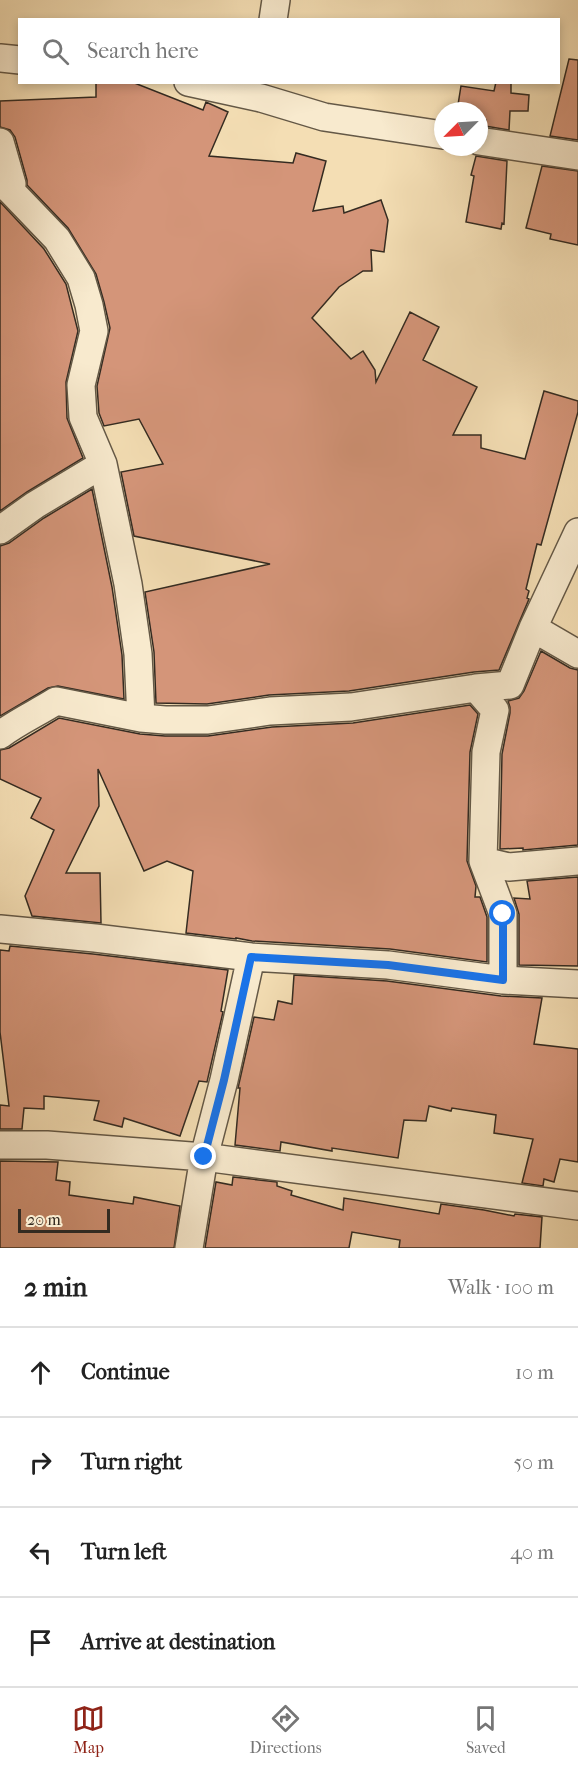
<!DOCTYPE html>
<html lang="en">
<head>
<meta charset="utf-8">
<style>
  body { margin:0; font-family:"IM FELL French Canon",serif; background:#f6f6f6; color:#222 }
  .compass { position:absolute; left:434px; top:102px; width:54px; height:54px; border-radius:50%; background:#fff; box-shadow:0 3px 9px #0003; rotate:246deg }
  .scale { position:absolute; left:18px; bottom:15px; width:92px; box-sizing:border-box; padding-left:6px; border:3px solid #342b21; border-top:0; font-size:16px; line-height:21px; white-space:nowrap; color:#342b21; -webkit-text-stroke:4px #f8eace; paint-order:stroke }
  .stop { position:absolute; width:18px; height:18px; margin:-14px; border:4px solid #1a73e8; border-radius:50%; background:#fff }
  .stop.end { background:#1a73e8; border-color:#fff; box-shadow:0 2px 6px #0008 }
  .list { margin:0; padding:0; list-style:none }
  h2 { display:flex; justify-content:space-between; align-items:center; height:78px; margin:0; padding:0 24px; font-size:26px }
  h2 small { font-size:20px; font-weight:400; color:#767676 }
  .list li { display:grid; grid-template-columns:39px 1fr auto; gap:18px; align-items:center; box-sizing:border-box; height:90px; padding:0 24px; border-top:2px solid #e0e0e0 }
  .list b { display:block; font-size:22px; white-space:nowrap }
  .list em { font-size:20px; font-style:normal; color:#767676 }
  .icon { flex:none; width:33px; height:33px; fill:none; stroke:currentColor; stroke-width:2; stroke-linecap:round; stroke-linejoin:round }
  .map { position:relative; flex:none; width:578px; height:1248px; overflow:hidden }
  .search { position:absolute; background:#fff; box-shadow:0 3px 9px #0003; left:18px; right:18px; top:18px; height:66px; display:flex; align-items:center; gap:15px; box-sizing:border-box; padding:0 21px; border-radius:0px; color:#767676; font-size:22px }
  .sheet { height:438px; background:#fff }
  nav { display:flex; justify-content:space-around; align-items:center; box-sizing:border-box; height:84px; border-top:2px solid #e0e0e0; background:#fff; font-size:16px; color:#767676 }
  nav a { display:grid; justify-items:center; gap:3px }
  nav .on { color:#8f2418 }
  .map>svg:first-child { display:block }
  .building { fill:#d49579; stroke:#342b21; stroke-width:1.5 }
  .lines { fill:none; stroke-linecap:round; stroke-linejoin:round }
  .minor-casing { stroke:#645846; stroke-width:30 }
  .minor { stroke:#f8eace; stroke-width:27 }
  .route { stroke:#1a73e8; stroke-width:8 }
</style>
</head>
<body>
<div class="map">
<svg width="578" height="1248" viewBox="0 0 578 1248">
  <rect width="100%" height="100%" fill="#f4deb4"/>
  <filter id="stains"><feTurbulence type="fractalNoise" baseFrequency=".00333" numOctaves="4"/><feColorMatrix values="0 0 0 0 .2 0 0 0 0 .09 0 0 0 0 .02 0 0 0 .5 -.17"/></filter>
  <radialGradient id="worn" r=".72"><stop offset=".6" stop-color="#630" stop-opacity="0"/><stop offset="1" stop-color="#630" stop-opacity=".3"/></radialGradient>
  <path class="building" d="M569 59 578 60V140L550 136Z
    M96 82H132L203 110 206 102 228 112 209 156 293 163 296 153 326 161 313 211 343 206 344 213 381 200 388 220 384 252 371 250 372 271H363L339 287 312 318 351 359 363 351 375 370 376 382 410 312 439 327 423 360 477 387 453 435H481V448L525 459 544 391 578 401V412L541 545 537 544 526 589 529 591 527 598 529 599 499 670 474 672 349 691 269 695 207 704 156 703 154 652 145 592 270 564 134 536 121 472 163 464 139 419 104 426 99 413 97 386 110 328 104 302 96 274 68 228 27 185V180L15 137 10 130 0 127V101L96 97Z
    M496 82H511V93L529 95 528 111H510L509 130 485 126 486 120 479 118V111H457L461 86 494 91Z
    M476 156 507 161 504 224 502 223 501 229 466 222 474 176 471 175Z
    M542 166 578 171V245L550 239 551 234 526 228Z
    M0 202 44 249 66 284 78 331 66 382 67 418 83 458 27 492 0 511Z
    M92 489 112 587 122 655 124 699 58 686 48 688 0 716V546L9 543 44 518Z
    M541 651 570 668 578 670V845L523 850V848L500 849 502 754 510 713V707L508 701 519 698 524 691Z
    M470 705 478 714 470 752 467 861 476 886 475 897H480L487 917V962L390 949 252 941 236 938V939L186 933 193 871 167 861 144 871 98 769 99 806 66 873H100L101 923 32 916 25 896 54 830 31 818 41 798 0 779V750L9 748 59 718 140 734 165 736H208L272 727 353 723Z
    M578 877V966L519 965V914L514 898 530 899 527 881Z
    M10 946 93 954 228 970 221 1011 223 1012 207 1082 199 1081 180 1136 124 1118 122 1127 94 1120 99 1101 44 1096V1109L24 1108 22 1129H0V1105L9 1106 0 1032V950L9 951Z
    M294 975 387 981 501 996 542 998 534 1044 578 1049V1162L560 1159 554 1182 544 1179 543 1186 522 1183 533 1139 494 1133 496 1115 452 1108 451 1111 429 1106 426 1121 404 1120 398 1158 332 1148V1151L281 1142 280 1151 235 1145 240 1088H238L254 1017 274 1020 278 1001 292 1004Z
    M0 1161 58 1162 56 1180 70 1182 69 1195 133 1204 134 1197 180 1206 174 1248H0Z
    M233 1177 277 1182V1186L292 1191 291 1195 343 1210 344 1198 439 1214 441 1204 484 1210 514 1216 515 1214 542 1217 540 1248H399L400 1240 352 1232 349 1248H205L216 1182 232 1185Z"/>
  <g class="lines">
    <defs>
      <path id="minor" d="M273 20 276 0
        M0 58 20 60
        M188 82 261 98 324 117 443 135
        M479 141 578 156
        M0 142 12 184 0 186
        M103 464 128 584 138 654 141 718
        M0 530 35 505 103 464 83 417 81 385 94 331 89 305 81 278 57 239 10 190 12 184
        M578 532 533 628 510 685 476 688 495 710 486 752 483 861 509 867 578 861
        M533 628 578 654
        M0 735C17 722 37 713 56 701L141 718 165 720H208L270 711 351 707 476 688
        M0 929 95 938 251 957 388 965 503 980V914L483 861
        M503 980 578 984
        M0 1145H47L204 1157 578 1206
        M189 1248 204 1157 224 1080 251 957"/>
    </defs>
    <use href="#minor" class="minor-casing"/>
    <use href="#minor" class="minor"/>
  </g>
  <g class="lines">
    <path class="route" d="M204 1157 224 1080 251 957 388 965 503 980V914"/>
  </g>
  <rect width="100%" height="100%" filter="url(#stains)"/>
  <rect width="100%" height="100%" fill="url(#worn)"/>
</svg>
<svg class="compass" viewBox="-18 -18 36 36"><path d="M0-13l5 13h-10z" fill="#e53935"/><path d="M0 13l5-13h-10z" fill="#767676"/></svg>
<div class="scale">20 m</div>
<div class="stop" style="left:503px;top:914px"></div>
<div class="stop end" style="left:204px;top:1157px"></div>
<div class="search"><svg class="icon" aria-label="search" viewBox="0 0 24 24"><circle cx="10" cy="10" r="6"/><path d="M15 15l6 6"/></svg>Search here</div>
</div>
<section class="sheet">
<h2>2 min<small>Walk · 100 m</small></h2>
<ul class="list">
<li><svg class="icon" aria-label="ahead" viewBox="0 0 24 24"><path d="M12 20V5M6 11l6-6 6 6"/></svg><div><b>Continue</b></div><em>10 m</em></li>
<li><svg class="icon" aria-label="right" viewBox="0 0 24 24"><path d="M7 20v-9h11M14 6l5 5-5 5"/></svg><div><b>Turn right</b></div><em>50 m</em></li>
<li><svg class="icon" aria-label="left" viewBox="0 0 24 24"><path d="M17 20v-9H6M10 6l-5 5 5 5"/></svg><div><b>Turn left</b></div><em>40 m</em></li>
<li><svg class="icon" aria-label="arrive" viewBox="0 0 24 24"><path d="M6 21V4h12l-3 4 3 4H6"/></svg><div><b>Arrive at destination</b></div></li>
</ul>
</section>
<nav>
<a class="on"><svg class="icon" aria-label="map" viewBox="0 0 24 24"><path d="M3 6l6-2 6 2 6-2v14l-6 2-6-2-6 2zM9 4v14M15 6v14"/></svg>Map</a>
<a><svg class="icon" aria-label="directions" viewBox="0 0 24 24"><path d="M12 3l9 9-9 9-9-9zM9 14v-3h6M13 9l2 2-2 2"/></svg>Directions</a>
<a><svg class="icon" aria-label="saved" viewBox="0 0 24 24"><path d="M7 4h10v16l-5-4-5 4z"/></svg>Saved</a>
</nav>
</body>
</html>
